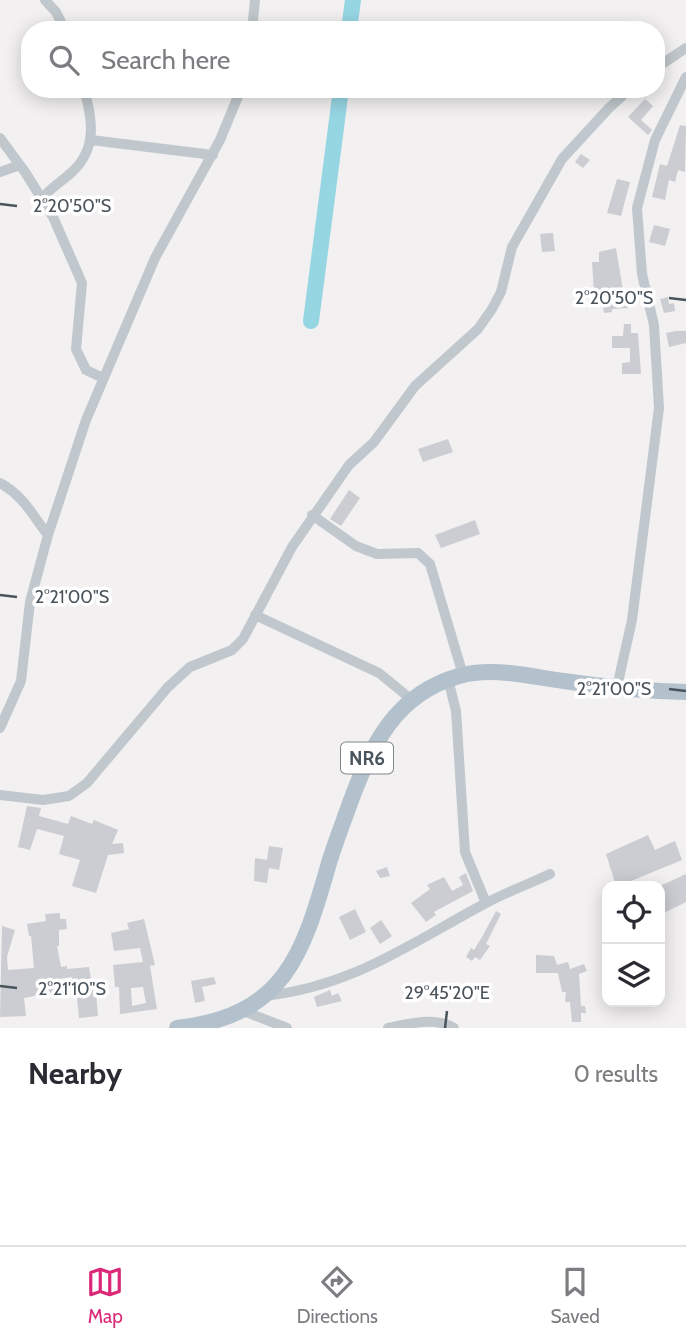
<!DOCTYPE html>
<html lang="en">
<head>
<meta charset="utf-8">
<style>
  body { margin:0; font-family:Cabin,sans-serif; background:#f7f7f7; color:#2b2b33 }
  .controls { position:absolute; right:21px; bottom:21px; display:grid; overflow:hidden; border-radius:14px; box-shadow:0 4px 18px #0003 }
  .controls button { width:63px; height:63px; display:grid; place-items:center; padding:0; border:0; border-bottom:2px solid #e1e1e2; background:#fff; color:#2b2b33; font:35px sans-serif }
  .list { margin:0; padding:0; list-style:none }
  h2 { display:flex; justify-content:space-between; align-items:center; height:91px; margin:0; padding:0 28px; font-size:30px }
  h2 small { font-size:23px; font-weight:400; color:#7c7c81 }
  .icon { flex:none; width:38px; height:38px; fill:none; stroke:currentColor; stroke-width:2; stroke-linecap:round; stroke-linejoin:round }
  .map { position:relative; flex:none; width:686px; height:1028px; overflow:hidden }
  .search { position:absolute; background:#fff; box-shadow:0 4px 18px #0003; left:21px; right:21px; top:21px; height:77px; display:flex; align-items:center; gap:18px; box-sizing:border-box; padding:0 24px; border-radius:28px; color:#7c7c81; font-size:26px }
  .sheet { height:217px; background:#fff }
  nav { display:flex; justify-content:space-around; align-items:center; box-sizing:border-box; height:98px; border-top:2px solid #e1e1e2; background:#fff; font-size:19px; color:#7c7c81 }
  nav a { display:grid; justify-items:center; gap:4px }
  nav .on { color:#db2777 }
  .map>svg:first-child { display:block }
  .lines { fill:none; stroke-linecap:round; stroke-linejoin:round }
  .river { stroke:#96d6e3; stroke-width:16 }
  .building { fill:#cbcdd2; fill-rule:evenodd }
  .minor { stroke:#c0c8cd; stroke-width:10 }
  .primary { stroke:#b3c1cc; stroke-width:16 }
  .ticks { fill:none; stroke:#4a545c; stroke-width:2.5 }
  .labels { text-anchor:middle; stroke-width:7; stroke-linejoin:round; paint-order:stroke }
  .shield { fill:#fff; stroke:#80878d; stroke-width:2 }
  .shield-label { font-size:19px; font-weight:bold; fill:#4a545c }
  .ticks-label { font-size:18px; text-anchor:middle; fill:#4a545c; stroke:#fff; stroke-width:7; stroke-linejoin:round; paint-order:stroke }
</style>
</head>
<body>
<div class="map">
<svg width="686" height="1028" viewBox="0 0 686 1028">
  <rect width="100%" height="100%" fill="#f2f0f0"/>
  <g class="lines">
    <path class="river" d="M349 30 353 0
      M311 321 341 89"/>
  </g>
  <path class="building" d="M645 99 653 106 641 120 652 130 648 135 628 117Z
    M680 125 686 126 685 172 678 170 675 182 669 180 665 200 652 197 660 164 667 166Z
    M581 154 590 160 583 168 575 162Z
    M617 179 630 182 621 216 607 213Z
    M654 225 670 229 665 246 649 242Z
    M553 233 555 251 542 252 540 234Z
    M616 248 624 296H628V308L612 309V312L604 313 603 306 599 307 597 292H594L592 262H599V252Z
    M668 297 669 304 674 303 675 311 664 313 660 299Z
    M624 324H631V333H638L641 374H622V363L630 362V348H612V336H623Z
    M676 331H686V343L669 347 666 333Z
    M448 439 453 452 423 462 418 449Z
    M349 490 360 498 341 526 330 519Z
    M475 520 480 534 441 548 435 535Z
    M27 806 41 808 39 816 68 824 71 816 92 824 94 820 118 830 112 844 123 843 124 853 108 855 96 893 72 886 80 860 59 854 64 836 37 829 30 850 18 847Z
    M648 835 655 850 675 841 682 860 631 881 632 886H616L606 854Z
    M269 846 283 848 279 870 269 868 267 883 254 881 255 858 267 860Z
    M387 867 390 876 380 878 376 871Z
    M466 873 473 891 434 912 436 915 426 922 411 903 430 889 427 885 444 877 452 891 463 885 459 877Z
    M686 874V902L660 915V886Z
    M355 909 366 932 350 940 339 917Z
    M496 911 501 914 486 944 490 946 480 960 475 957 472 961 466 957 471 948 474 950 482 937Z
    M60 913V919H66L67 929 59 930V946H57L61 967 67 966V969L89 967 93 992H96L98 1016 79 1018 76 987 73 988 72 977 58 979 60 991 24 998 26 1016 0 1017 2 926 15 930 7 957 8 970 34 968 31 936H29L27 924 46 921 45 914Z
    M144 919 155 965 150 966 157 1009 120 1014 119 987H115L113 965 143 962 140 948 114 951 111 933 129 929 127 923ZM143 987 146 1003 132 1006 131 988Z
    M381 920 392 936 380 944 370 928Z
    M536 955 554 956 557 965 568 962 570 969 584 964 587 971 579 974 581 1006H585L586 1013H581V1022H572L570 1002H565L566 992H562L558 973H536Z
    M214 977 216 984 202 987 205 1001 195 1003 191 981Z
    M330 990 332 996 338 993 342 1001 317 1007 314 997Z"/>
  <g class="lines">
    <path class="minor" d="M45 0 56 12 65 30
      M252 30 255 0
      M656 68 686 48
      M0 138 25 172 53 217 82 283 76 349 86 370 103 378
      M91 140 213 155
      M0 172 20 165
      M42 198C51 188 62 181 72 172 97 149 93 120 84 89
      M0 483C24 496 32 515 48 535
      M312 515 356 546 377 554 418 553 430 564 463 675
      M255 615 379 673 412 700
      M448 679 456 711 465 852 486 903
      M617 687 632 620 659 408 654 325 642 274 637 208 655 140 686 77
      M0 728 21 681 30 602 48 535 86 420 155 258 220 140 241 89
      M0 795 43 800 69 796 87 783 168 687 190 667 232 650 243 639 292 547 349 465 374 442 415 386 478 329 492 309 501 292 512 247 562 159 609 108 630 89
      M264 996C352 987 411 943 486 903 507 892 529 884 550 874
      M241 1010 287 1028
      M388 1028C408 1024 435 1016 454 1028"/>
    <path class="primary" d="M177 1028C285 1016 303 954 329 863 335 843 343 823 350 803 371 746 395 694 459 676 493 666 531 677 564 681 604 687 646 691 686 692"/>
  </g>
  <path class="ticks" d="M0 204 17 206M669 298 686 300M0 595 17 597M669 689 686 691M0 986 17 988M445 1028 447 1011"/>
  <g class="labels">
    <rect class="shield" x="341" y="742.5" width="52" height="31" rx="5"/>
    <g class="shield-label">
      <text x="367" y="765">NR6</text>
    </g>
  </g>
  <g class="ticks-label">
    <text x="72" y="212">2°20'50"S</text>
    <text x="614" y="304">2°20'50"S</text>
    <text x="72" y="603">2°21'00"S</text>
    <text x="614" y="695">2°21'00"S</text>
    <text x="72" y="995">2°21'10"S</text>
    <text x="447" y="999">29°45'20"E</text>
  </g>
</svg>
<div class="controls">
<button><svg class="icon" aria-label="locate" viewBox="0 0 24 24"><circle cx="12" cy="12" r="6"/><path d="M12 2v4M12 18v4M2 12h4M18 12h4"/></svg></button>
<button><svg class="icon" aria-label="layers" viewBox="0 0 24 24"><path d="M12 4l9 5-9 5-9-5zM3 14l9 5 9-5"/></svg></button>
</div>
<div class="search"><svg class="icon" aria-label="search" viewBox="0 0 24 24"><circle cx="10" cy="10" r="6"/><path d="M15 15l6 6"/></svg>Search here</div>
</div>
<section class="sheet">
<h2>Nearby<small>0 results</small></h2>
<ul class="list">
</ul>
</section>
<nav>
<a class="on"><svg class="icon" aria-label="map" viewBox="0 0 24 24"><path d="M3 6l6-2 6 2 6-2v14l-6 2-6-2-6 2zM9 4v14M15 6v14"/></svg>Map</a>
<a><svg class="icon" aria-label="directions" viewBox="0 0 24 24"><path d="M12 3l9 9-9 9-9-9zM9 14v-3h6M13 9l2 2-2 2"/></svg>Directions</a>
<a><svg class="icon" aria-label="saved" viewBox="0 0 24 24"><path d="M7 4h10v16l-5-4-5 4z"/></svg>Saved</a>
</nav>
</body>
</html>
